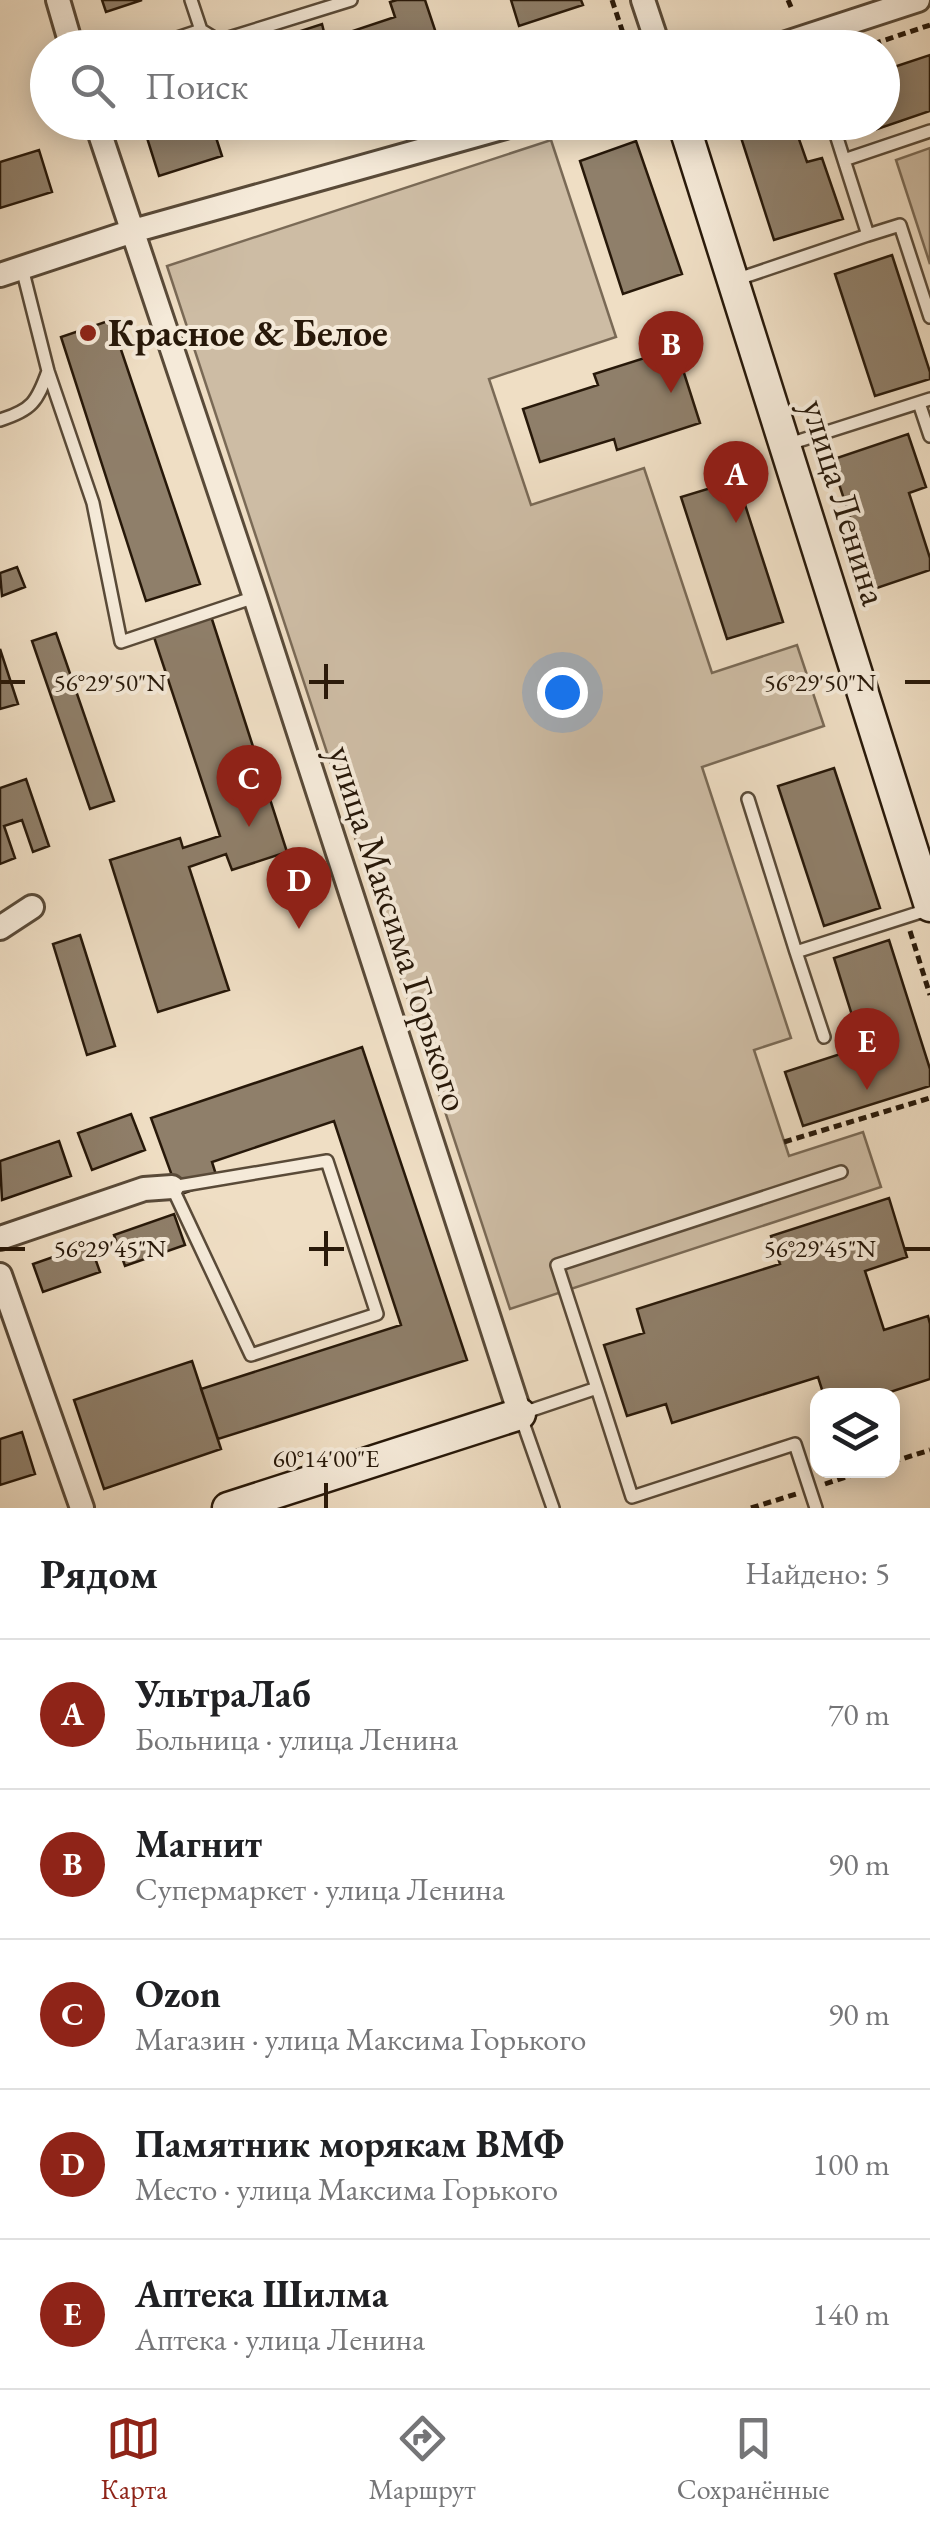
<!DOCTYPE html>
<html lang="ru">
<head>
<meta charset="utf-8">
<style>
  body { margin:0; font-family:"EB Garamond",serif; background:#f2f2f2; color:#202124 }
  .controls { position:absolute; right:30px; bottom:30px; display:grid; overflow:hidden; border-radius:20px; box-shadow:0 5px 25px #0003 }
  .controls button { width:90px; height:90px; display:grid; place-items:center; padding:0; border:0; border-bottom:2px solid #e0e0e0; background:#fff; color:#202124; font:50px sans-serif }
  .you { position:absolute; left:562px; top:692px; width:35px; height:35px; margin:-25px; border:8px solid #fff; border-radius:50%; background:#1a73e8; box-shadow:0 0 0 15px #1a73e833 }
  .badge { display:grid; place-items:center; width:65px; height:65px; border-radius:50%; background:#8f2418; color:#fff; font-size:32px; font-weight:700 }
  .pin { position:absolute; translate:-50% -82px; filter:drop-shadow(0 2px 5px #0008) }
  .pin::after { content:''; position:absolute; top:52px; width:35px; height:30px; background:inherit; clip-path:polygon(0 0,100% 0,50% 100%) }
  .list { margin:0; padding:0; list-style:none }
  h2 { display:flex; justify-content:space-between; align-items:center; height:130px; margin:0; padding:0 40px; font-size:42px }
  h2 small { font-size:32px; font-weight:400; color:#757577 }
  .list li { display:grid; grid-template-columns:65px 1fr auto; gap:30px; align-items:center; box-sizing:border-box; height:150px; padding:0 40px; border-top:2px solid #e0e0e0 }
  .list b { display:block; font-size:38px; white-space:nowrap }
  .list p { margin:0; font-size:32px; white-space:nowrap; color:#757577 }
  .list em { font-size:32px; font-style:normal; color:#757577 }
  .icon { flex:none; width:55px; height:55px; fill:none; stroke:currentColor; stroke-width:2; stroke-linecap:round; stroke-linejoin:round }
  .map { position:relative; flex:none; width:930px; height:1508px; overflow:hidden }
  .search { position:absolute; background:#fff; box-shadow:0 5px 25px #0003; left:30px; right:30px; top:30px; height:110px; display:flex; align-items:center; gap:25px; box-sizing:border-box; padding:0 35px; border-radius:55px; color:#757577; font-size:38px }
  .sheet { height:880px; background:#fff }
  nav { display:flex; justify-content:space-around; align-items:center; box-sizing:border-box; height:140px; border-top:2px solid #e0e0e0; background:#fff; font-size:28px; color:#757577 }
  nav a { display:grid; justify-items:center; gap:5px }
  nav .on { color:#8f2418 }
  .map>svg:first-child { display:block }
  .green { fill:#cdbca4; stroke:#7a6a56; stroke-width:2.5 }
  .building { fill:#8f7f6a; stroke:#271809; stroke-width:2.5 }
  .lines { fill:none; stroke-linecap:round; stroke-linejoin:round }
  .lane-casing { stroke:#594a38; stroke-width:16 }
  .street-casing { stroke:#594a38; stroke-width:28 }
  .secondary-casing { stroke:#271809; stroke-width:35 }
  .path { stroke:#271809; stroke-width:5; stroke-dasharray:8 5; stroke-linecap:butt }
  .lane { stroke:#f5ead9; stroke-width:11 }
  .street { stroke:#f5ead9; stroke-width:22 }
  .secondary { stroke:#f5ead9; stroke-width:30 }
  .ticks { fill:none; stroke:#271809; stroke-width:4 }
  .poi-dot { fill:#8f2418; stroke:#f5ead9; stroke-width:4 }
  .labels { text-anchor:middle; stroke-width:8; stroke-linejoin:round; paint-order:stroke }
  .poi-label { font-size:38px; font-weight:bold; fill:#271809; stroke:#f5ead9; text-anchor:start }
  .street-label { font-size:38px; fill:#271809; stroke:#f5ead9 }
  .ticks-label { font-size:25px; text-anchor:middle; fill:#271809; stroke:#f5ead9; stroke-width:8; stroke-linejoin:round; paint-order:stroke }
</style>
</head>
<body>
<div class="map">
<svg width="930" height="1508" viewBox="0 0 930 1508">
  <rect width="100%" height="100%" fill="#efdec4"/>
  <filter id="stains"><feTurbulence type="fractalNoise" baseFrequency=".002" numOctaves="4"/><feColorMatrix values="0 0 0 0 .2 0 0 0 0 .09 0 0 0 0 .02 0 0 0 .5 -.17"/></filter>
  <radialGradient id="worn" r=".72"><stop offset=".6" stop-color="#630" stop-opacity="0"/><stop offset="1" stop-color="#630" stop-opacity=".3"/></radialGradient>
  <path class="green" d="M551 140 616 337 489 379 531 505 644 468 712 673 797 645 824 726 702 767 791 1038 754 1050 789 1156 863 1132 881 1187 510 1309 167 266Z
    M930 148V264L896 160Z"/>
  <path class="building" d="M102 0H142L106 12Z
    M397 0H425L441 48H288L285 36 322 24 326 40 395 17 390 2Z
    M511 0H581L583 5 519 26Z
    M930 55V111L860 135 856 122H882V71Z
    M142 122H211L222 156 159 176Z
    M736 122H793L807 162 822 158 843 219 774 240Z
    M636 141 682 274 623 294 580 161Z
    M39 150 52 192 0 208V162Z
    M892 255 930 372V379L875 396 835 274Z
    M111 320 200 584 146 601 61 337Z
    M676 348 700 423 617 450 614 439 540 462 523 409 598 385 594 374Z
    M908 434 926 487 909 493 930 558V570L874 589 831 460Z
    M737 480 783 622 727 639 681 497Z
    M17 567 25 587 2 596 0 573Z
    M209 610 287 852 232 870 226 854 189 867 229 990 158 1012 110 860 180 838 183 848 220 836 151 628Z
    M56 633 114 801 90 809 32 641Z
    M0 649 18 704 0 709Z
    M834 768 880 908 824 926 778 786Z
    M26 779 49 846 33 852 22 820 4 826 15 858 0 864V788Z
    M80 935 115 1046 87 1055 53 944Z
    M889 940 930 1069V1086L803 1126 785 1072 862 1047 834 958Z
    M362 1047 467 1360 218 1439 201 1389 401 1325 334 1121 212 1162 218 1181 179 1195 151 1118Z
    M131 1114 145 1150 92 1170 78 1133Z
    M59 1141 71 1176 2 1200 0 1161Z
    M889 1198 907 1257 865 1271 884 1330 928 1316 930 1324V1379L878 1396H824L818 1377 672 1423 666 1404 627 1416 604 1345 644 1333 637 1309 780 1264 771 1236Z
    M174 1214 185 1245 125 1266 114 1235Z
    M90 1244 100 1272 43 1292 33 1264Z
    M192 1361 221 1449 104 1489 74 1400Z
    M22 1432 35 1474 0 1485V1439Z"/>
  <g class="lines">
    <defs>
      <path id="lane" d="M191 0 201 30 219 41 351 0
        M147 48 201 30
        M832 122 844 160
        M868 235 900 225 930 317
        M22 268 48 371 93 503 121 642 255 597
        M735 280 868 235 844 160 930 131
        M919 403 930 436
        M0 420C32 410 37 402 48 371
        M786 445 930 399
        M748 799 796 952
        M824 1037 796 952 930 909
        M327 1161 377 1314 251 1355 172 1187Z
        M597 1388 557 1265 841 1172
        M553 1508 520 1414 597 1388 632 1497 795 1444 816 1508"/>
      <path id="street" d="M58 0 72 48
        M643 0 659 48
        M771 48 918 0
        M96 122 255 597 520 1414
        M0 275 133 231 523 122
        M0 928 32 907
        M0 1238 144 1189 172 1187
        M0 1275 82 1508"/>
      <path id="secondary" d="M683 122 930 906
        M228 1508 520 1414"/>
    </defs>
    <use href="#lane" class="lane-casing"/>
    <use href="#street" class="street-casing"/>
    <use href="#secondary" class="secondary-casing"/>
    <path class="path" d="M612 0 628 48
      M788 0 791 7
      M686 40 688 48
      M861 48 930 25
      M910 931 930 995
      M784 1142 930 1098
      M892 1462 930 1450
      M825 1484 867 1470
      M751 1508 796 1494"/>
    <use href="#lane" class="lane"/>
    <use href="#street" class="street"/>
    <use href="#secondary" class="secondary"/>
  </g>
  <path class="ticks" d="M326 664V699M0 682H25M309 682H344M905 682H930M326 1231V1266M0 1249H25M309 1249H344M905 1249H930M326 1483V1508"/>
  <circle class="poi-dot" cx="88" cy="333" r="10"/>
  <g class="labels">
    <g class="poi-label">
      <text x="108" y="346">Красное &amp; Белое</text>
    </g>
    <g class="street-label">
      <text transform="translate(845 502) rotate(73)" y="13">улица Ленина</text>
      <text transform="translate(399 928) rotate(72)" y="13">улица Максима Горького</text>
    </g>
  </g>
  <g class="ticks-label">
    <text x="110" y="691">56°29'50"N</text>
    <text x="820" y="691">56°29'50"N</text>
    <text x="110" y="1257">56°29'45"N</text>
    <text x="820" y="1257">56°29'45"N</text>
    <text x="326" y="1467">60°14'00"E</text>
  </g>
  <rect width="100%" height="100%" filter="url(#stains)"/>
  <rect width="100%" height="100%" fill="url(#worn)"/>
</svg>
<div class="controls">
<button><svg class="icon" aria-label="layers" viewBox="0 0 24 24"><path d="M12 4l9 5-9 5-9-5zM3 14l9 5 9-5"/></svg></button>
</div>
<div class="you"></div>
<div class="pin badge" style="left:736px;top:523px">A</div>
<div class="pin badge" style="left:671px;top:393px">B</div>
<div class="pin badge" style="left:249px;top:827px">C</div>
<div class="pin badge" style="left:299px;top:929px">D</div>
<div class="pin badge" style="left:867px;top:1090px">E</div>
<div class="search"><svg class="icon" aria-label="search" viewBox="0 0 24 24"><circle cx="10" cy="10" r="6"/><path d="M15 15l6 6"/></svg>Поиск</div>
</div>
<section class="sheet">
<h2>Рядом<small>Найдено: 5</small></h2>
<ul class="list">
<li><span class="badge">A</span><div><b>УльтраЛаб</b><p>Больница · улица Ленина</p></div><em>70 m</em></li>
<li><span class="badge">B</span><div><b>Магнит</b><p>Супермаркет · улица Ленина</p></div><em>90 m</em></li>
<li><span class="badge">C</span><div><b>Ozon</b><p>Магазин · улица Максима Горького</p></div><em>90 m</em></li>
<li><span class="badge">D</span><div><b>Памятник морякам ВМФ</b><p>Место · улица Максима Горького</p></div><em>100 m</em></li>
<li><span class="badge">E</span><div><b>Аптека Шилма</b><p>Аптека · улица Ленина</p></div><em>140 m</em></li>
</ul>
</section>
<nav>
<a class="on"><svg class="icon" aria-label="map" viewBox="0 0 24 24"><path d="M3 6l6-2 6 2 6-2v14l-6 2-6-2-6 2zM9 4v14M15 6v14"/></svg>Карта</a>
<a><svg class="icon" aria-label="directions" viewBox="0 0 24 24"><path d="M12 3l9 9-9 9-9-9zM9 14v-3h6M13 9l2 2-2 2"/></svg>Маршрут</a>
<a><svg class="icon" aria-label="saved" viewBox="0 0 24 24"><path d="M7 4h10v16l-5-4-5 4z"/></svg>Сохранённые</a>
</nav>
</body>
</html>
